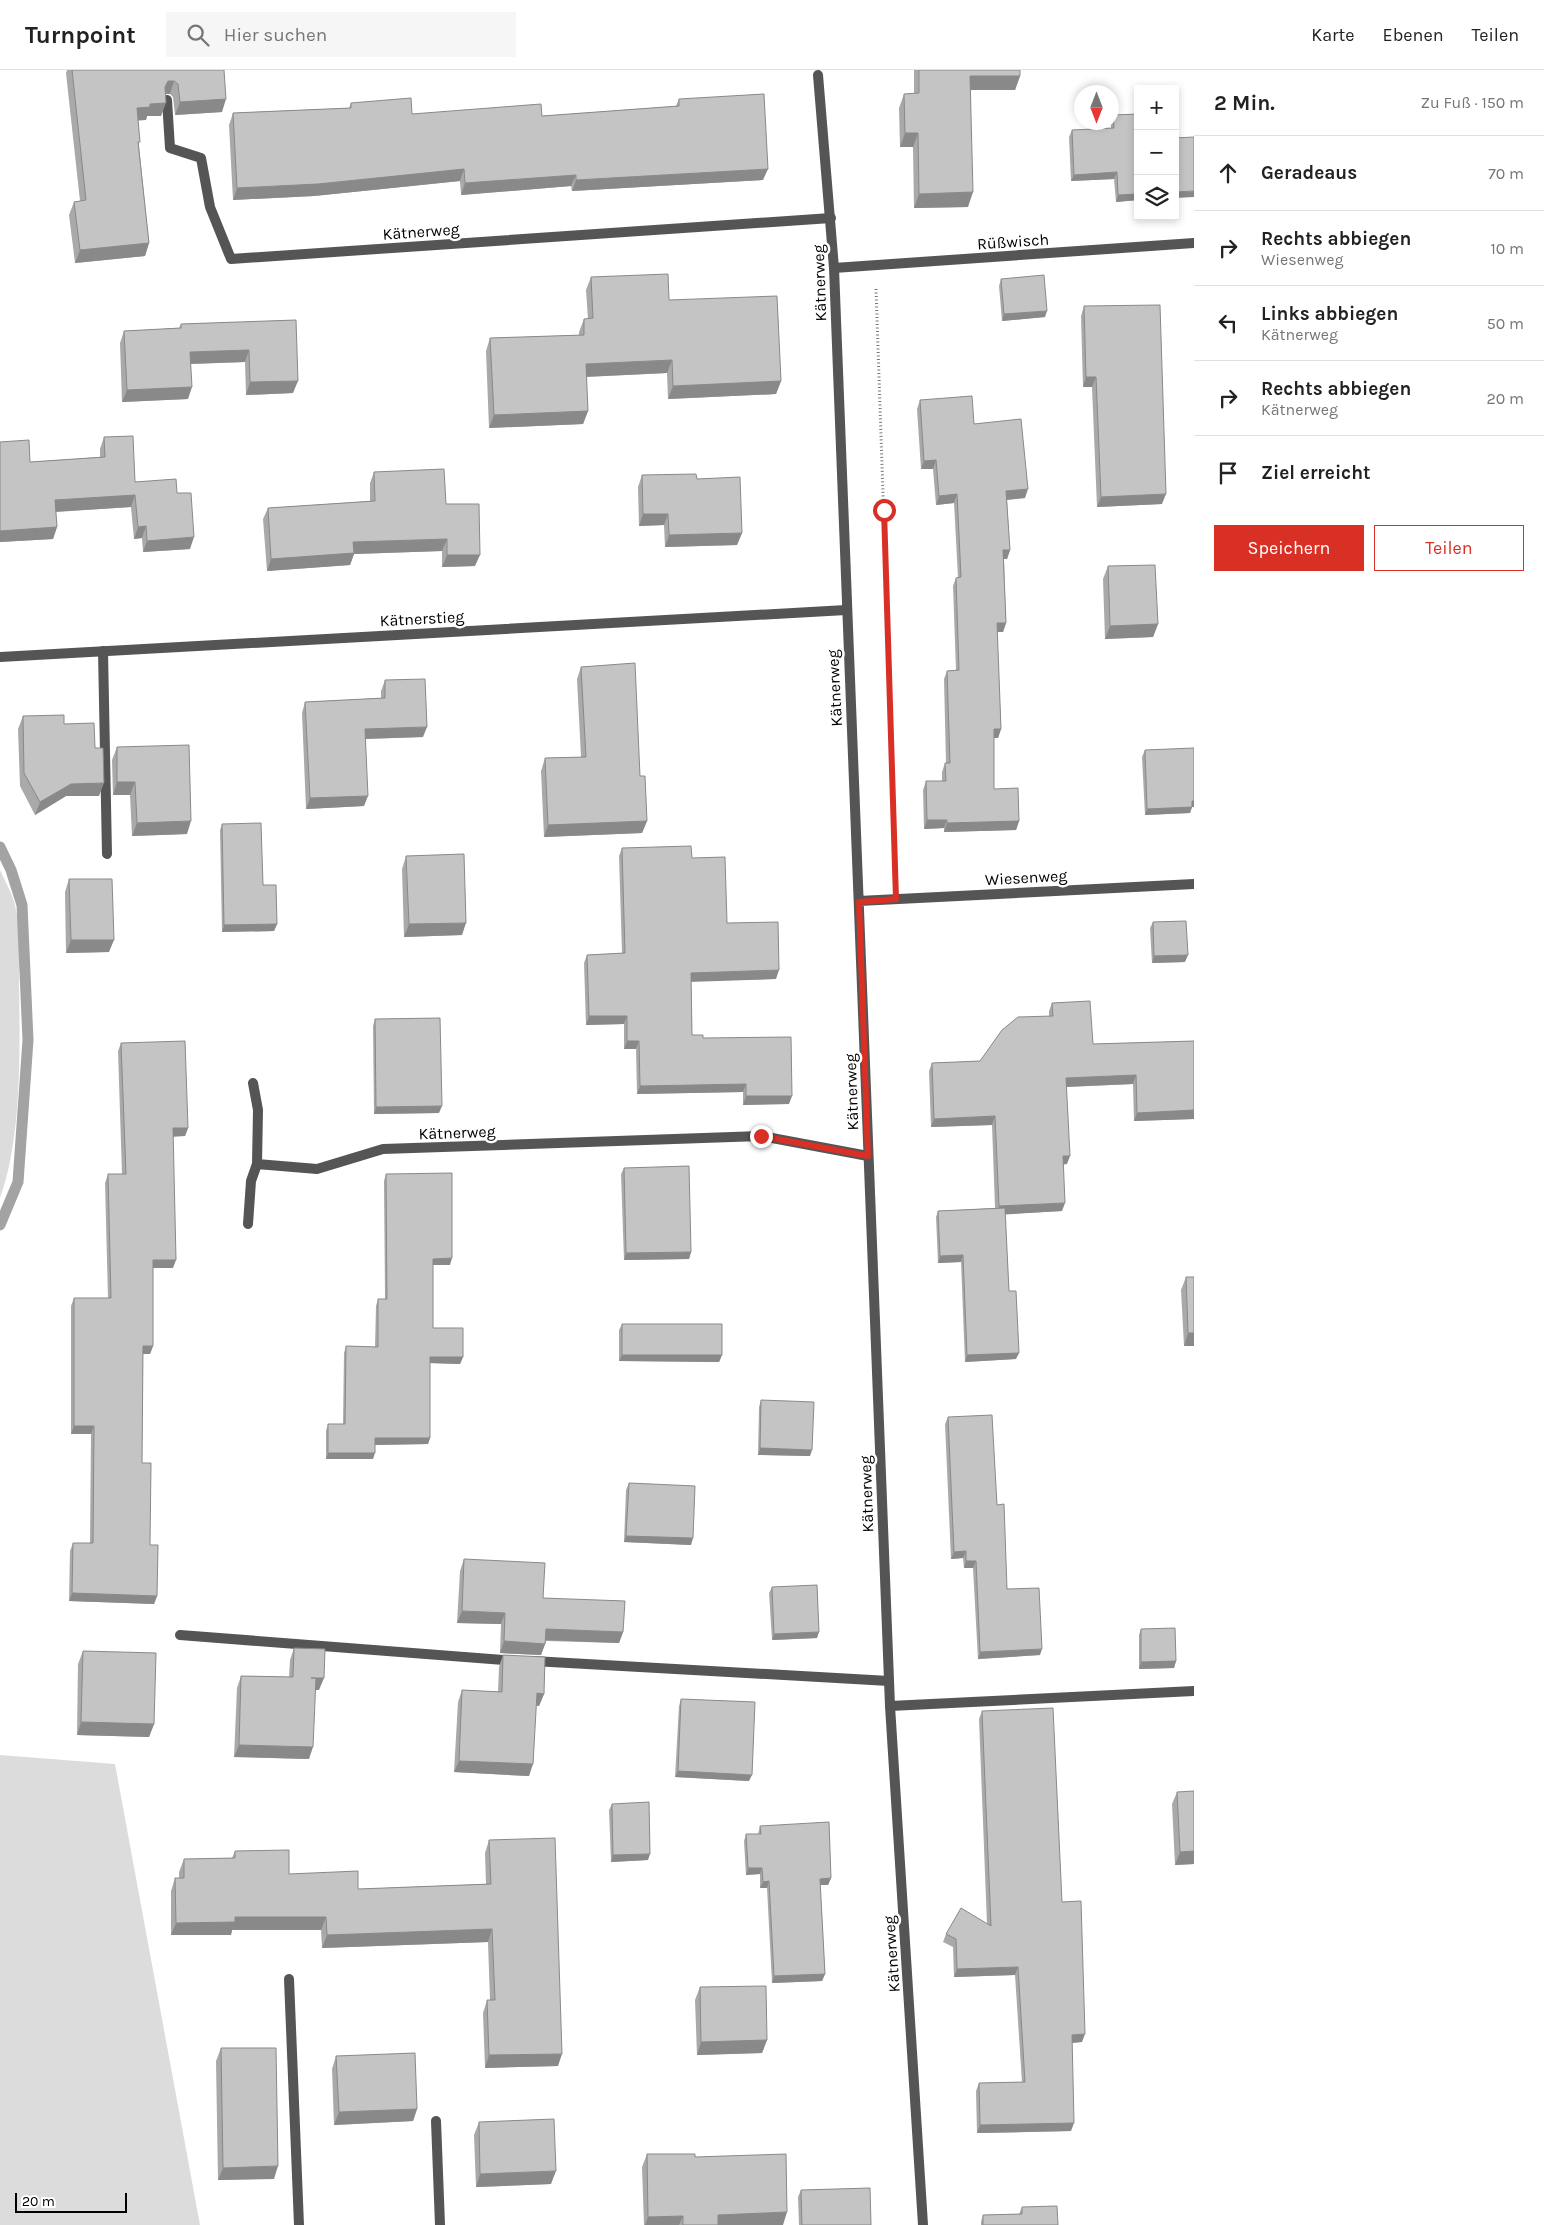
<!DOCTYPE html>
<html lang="de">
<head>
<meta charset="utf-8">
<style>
  body { margin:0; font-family:Karla,sans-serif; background:#f6f6f6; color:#222 }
  .controls { position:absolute; right:15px; top:15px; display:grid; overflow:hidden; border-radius:0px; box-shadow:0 2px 8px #0003 }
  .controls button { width:45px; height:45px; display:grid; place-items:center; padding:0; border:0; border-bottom:1px solid #e0e0e0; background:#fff; color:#222; font:25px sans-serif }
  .compass { position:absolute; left:1074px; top:15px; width:45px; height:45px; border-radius:50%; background:#fff; box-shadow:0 2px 8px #0003; rotate:180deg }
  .scale { position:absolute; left:15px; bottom:12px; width:112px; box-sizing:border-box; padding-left:5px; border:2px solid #000; border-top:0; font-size:14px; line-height:18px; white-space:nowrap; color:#000; -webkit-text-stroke:4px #fff; paint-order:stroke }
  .stop { position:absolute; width:15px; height:15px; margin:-11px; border:4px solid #d93025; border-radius:50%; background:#fff }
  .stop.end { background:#d93025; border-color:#fff; box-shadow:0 1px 5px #0008 }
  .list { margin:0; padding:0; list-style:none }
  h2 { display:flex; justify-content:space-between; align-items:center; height:65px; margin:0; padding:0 20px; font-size:21px }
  h2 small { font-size:16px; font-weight:400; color:#767676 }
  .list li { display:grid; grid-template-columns:32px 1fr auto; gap:15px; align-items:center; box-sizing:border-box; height:75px; padding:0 20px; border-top:1px solid #e0e0e0 }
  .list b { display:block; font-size:19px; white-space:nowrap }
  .list p { margin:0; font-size:16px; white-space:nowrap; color:#767676 }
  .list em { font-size:16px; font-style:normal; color:#767676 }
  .actions { display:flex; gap:10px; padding:15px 20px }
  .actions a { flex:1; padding:11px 0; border:1px solid #d93025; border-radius:0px; text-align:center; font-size:18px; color:#d93025 }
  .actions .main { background:#d93025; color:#fff }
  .icon { flex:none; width:28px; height:28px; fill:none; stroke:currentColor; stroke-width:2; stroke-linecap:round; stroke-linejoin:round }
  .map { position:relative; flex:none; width:1194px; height:2155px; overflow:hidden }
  header { display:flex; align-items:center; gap:30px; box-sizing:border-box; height:70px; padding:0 25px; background:#fff; border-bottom:1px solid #e0e0e0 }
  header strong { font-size:24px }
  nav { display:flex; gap:28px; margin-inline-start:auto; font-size:18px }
  .search { width:350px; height:45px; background:#f6f6f6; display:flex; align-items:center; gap:12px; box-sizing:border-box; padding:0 18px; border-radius:0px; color:#767676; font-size:19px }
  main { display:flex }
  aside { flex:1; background:#fff }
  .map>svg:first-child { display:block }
  .green { fill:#dcdcdc }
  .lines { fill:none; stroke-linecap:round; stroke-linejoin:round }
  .stream { stroke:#a3a3a3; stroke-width:11 }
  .path { stroke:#777; stroke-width:3; stroke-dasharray:1 2.5; stroke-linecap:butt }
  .service { stroke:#555; stroke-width:10 }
  .minor { stroke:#555; stroke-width:10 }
  .wall { fill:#a9a9a9 }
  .shaded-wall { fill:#898989 }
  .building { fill:#c4c4c4; stroke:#898989 }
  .route { stroke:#d93025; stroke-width:6 }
  .labels { text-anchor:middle; stroke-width:5; stroke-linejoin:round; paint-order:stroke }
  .street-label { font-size:16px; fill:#000; stroke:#fff }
</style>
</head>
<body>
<header>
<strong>Turnpoint</strong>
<div class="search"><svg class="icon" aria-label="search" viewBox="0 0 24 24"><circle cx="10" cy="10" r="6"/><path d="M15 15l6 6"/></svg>Hier suchen</div>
<nav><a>Karte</a><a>Ebenen</a><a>Teilen</a></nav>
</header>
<main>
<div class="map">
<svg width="1194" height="2155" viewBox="0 0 1194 2155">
  <rect width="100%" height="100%" fill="#fff"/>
  <path class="green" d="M0 800C5 811 12 823 15 835 21 862 19 889 19 915 20 979 22 1068 0 1128Z
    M0 1685 115 1694 200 2155H0Z"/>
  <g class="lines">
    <path class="stream" d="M0 777 11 800 22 835 28 970 18 1112 0 1155"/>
    <path class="path" d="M876 219 896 805"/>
    <path class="service" d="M167 30 170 78 201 88 210 137 231 189 831 148
      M103 581 107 784
      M253 1013 258 1040 257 1094 317 1099 383 1079 761 1066 868 1086
      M248 1154 251 1111 257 1094
      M180 1565 516 1591
      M533 1591 889 1611
      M890 1636 1194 1621
      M289 1909 299 2155
      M436 2051 440 2155"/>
    <path class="minor" d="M818 5 834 198 890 1636 923 2155
      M834 198 1194 173
      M0 587 846 540
      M859 831 1194 814"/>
  </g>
  <path class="wall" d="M67 0H224L222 42 175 45 173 27 170 24H165L161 46H147L146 50H138L139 76 149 173 145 186 75 193 69 145 74 132 80 131 66 3Z
    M914 0H1020V6L1015 20H971L968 137 914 138 913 77H900L899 38 904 24H914Z
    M679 29 763 110 572 121 571 116 461 125 460 111 314 126 233 130 229 55 233 43 349 38 351 33 412 44 542 46 676 36Z
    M1113 45 1138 130 1116 132 1114 109 1071 111 1069 67 1072 60 1111 58V52Z
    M591 207 669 230 781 311 776 324 668 329 667 303 586 307 588 341 583 354 489 358 486 281 490 268 579 265V262L584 249H588L586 220Z
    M1001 209 1045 247 1002 251 999 216Z
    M1084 236 1162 434 1097 437 1092 317H1083L1081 246Z
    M296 250 293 323 246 325 245 292 191 294 188 329 122 332 120 273 124 261 179 258 181 254Z
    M920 330 974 354 1025 428 1007 430 1010 480 1007 489H1004L1006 553 1003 562H997L1001 659 998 668H994V719L1019 751 1016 760 944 762V758L924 759 923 720 926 711H942V702L945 693H946L944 609 947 601 956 600 953 516 956 508 958 507 954 433 936 435 933 399H921L917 339Z
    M104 367 135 412 177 423 190 479 143 482 142 468 134 469 131 437 56 442 57 457 53 469 0 472V372L30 392 100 387V379Z
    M374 402 446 434 475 496 442 497V481L354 484 350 495 267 501 263 449 268 438 370 431V413Z
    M642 405 697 409 742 463 737 475 665 477 664 455 639 456 638 417Z
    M1108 496 1158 554 1153 567 1105 569 1103 509Z
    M581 597 640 706 647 751 642 763 544 767 541 701 545 688 581 687 577 609Z
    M385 610 423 667 366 669 364 736 306 739 302 643 305 632 381 628V621Z
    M23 646 64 654 95 678 99 726H66L35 745 20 716 18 659Z
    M117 677 187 764 132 766 130 725H113L112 690Z
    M1145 680 1192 737 1190 743 1145 745 1142 687Z
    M222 754 263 815 277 854 274 861 222 862 220 760Z
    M622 778 692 788 727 853 776 909 691 911 692 965 703 968 789 1034 743 1035V1022L637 1024 636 979H624V954L586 955 584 893 587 885 622 883 619 786Z
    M406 786 462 865 404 867 402 799Z
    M69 809 109 882 66 883 65 822Z
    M1153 852 1185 892 1152 893 1150 858Z
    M1052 933 1093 974 1194 971V1049L1134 1051 1133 1014 1066 1017 1067 1094H1063L1062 1141 1005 1144 1009 1221 1016 1289 965 1292 961 1192 938 1193 936 1147 938 1141 995 1138 992 1055 931 1057 929 1001 932 993 980 991 1049 946V941Z
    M375 949 439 1043 374 1044 373 956Z
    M121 973 188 1058 185 1066H173V1198H153V1276L150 1284H143L142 1393 150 1475 157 1526 154 1534 69 1531 70 1481 73 1473H90L91 1364H71V1236L74 1228H108L105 1113 108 1104H122L118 981Z
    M624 1098 691 1182 689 1189 624 1190 621 1104Z
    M386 1104 450 1195H433V1258L463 1287 460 1294 430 1293V1368L428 1374 375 1375 373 1389H326V1361L328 1354H343L344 1283 346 1276 375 1277 376 1236 378 1229H385L384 1111Z
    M1186 1207H1194V1276H1184L1181 1220Z
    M622 1254 722 1285 719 1292 619 1291V1260Z
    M761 1330 810 1386 758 1385 759 1337Z
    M948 1347 997 1435 1007 1519 1040 1585 978 1589 973 1498H964L963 1488 951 1489 945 1354Z
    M629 1413 691 1475 624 1472 626 1420Z
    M464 1489 543 1528 623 1562 619 1573 546 1571 545 1574 541 1585 500 1583 501 1554 457 1553 460 1501Z
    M772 1517 817 1568 772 1570 769 1523Z
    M1141 1559 1176 1591 1174 1598 1139 1599V1565Z
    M294 1578 319 1620H315L309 1689 234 1687 237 1618 241 1606 289 1607 290 1590Z
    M83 1581 154 1654 149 1667 77 1665 78 1594Z
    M503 1585 544 1624 539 1636 536 1635 529 1706 454 1702 458 1632 462 1620 498 1622 499 1597Z
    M681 1629 749 1711 675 1707 679 1636Z
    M982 1641 1062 1832 1082 1972 1072 1973 1071 2061 977 2063 976 2021 979 2013 1022 2012 1015 1905 954 1907 953 1877 943 1872 946 1864 987 1854 979 1649Z
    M1177 1722 1194 1794 1175 1795 1172 1734Z
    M612 1734 648 1790 611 1792 609 1740Z
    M760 1756 831 1808 828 1815H820L825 1904 822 1911 772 1913 767 1818H760V1804L746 1805 744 1771 746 1764H758Z
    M489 1770 558 1996 485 1998 483 1943 487 1930H490L488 1872 322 1878 321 1860H232L231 1865H171V1821L175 1808H179V1802L184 1789 232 1788 235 1781 289 1804 358 1819 486 1814 485 1783Z
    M700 1917 767 1970 762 1983 697 1985 695 1930Z
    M221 1978 274 2109 218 2110 216 1991Z
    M336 1986 417 2039 413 2051 334 2055 332 1999Z
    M479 2052 551 2114 476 2117 474 2065Z
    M647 2084 695 2087 783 2155H644L642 2097Z
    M801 2120 871 2155H799L798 2127Z
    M1022 2137 1058 2155H981V2152L983 2145 1019 2144Z"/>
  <path class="shaded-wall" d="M970 6H1020L1015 20H965Z
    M168 11H174L170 24H164L165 17Z
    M226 29 222 42 175 45 180 32Z
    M166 33 161 46H147L146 50 132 51 137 38 150 34Z
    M905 63H918L913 77H900Z
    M464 99 460 111 314 126 233 130 237 118Z
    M768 99 763 110 572 121 576 110Z
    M1117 102 1114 109 1071 111 1074 105Z
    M576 105 571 116 461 125 465 113Z
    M1194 121V127L1175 128V122Z
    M973 122 968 137 914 138 919 124Z
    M1138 124V130L1116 132 1118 125Z
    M149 173 145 186 75 193 80 180Z
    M1047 241 1045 247 1002 251 1004 244Z
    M249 280 245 292 186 294 190 282Z
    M672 290 667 303 581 307 586 294Z
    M1086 307H1096L1092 317H1083Z
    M298 311 293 323 246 325 250 312Z
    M781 311 776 324 668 329 673 316Z
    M192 317 188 329 122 332 127 320Z
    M588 341 583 354 489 358 494 345Z
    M936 390 933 399H921L924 391Z
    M1028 419 1025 428 1003 430 1006 421Z
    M957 424 954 433 936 435 939 426Z
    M1166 424 1162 434 1097 437 1101 427Z
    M135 425 131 437 51 442 55 430Z
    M643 444H668L664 455 639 456Z
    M146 456 142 468 134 469 138 457Z
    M57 457 53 469 0 472V461Z
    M742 463 737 475 665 477 669 465Z
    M194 467 190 479 143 482 147 471Z
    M447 469 442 481 354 484 350 495 267 501 271 489 353 472Z
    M1003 480H1010L1007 489H1000Z
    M447 485H480L475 496 442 497Z
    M997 553H1006L1003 562H994Z
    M1158 554 1153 567 1105 569 1110 556Z
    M427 657 423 667 361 669 365 659Z
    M994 659H1001L998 668H991Z
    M117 712H135L130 725H113Z
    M104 713 99 726H66L35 745 40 732 71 714Z
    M368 726 364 736 306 739 310 728Z
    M1192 731H1194V737H1192L1190 743 1145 745 1147 739Z
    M927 750H947L944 758 924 759Z
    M191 751 187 764 132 766 137 753Z
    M647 751 642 763 544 767 548 755Z
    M1019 751 1016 760 944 762 947 753Z
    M466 853 462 865 404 867 409 854Z
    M277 854 274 861 222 862 224 855Z
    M71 870H114L109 882 66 883Z
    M1188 885 1185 892 1152 893 1154 886Z
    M779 900 776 909 688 912 691 903Z
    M589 946H627L624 954 586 955Z
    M627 971H639L636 979H624Z
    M1136 1005 1133 1014 1063 1017 1066 1008Z
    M746 1014 743 1022 637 1024 640 1016Z
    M746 1026H792L789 1034 743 1035Z
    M442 1036 439 1043 374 1044 376 1037Z
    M1194 1040V1049L1134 1051 1137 1043Z
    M995 1046 992 1055 931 1057 934 1049Z
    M173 1058H188L185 1066 170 1067Z
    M1063 1086H1070L1067 1094 1060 1095Z
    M1065 1133 1062 1141 996 1145 999 1136Z
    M691 1182 689 1189 624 1190 626 1183Z
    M963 1185 961 1192 938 1193 940 1186Z
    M452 1188 450 1195H431L433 1189Z
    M153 1190H176L173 1198H150Z
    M1188 1263H1194V1276H1184Z
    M143 1276H153L150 1284H140Z
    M1019 1283 1016 1289 965 1292 967 1285Z
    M622 1285H722L719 1292 619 1291Z
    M430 1287H463L460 1294 428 1293Z
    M74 1356H94L91 1364H71Z
    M375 1368H430L428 1374 373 1375Z
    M760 1378 812 1380 810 1386 758 1385Z
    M328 1383H375L373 1389H326Z
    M626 1466 693 1468 691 1475 624 1472Z
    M966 1481 963 1488 951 1489 954 1482Z
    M966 1491H976L973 1498H964Z
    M72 1523 157 1526 154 1534 69 1531Z
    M462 1541 505 1543 501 1554 457 1553Z
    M546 1559 623 1562 619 1573 542 1570Z
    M819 1562 817 1568 772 1570 774 1564Z
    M504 1571 545 1574 541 1585 500 1583Z
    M1042 1579 1040 1585 978 1589 980 1582Z
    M1176 1591 1174 1598 1139 1599 1141 1592Z
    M311 1608H324L319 1620H306Z
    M537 1623 544 1624 539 1636 533 1635Z
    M81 1652 154 1654 149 1667 77 1665Z
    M239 1675 313 1677 309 1689 234 1687Z
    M459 1691 533 1694 529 1706 454 1702Z
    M678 1701 752 1705 749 1711 675 1707Z
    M1194 1781V1794L1175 1795 1180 1782Z
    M650 1784 648 1790 611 1792 613 1785Z
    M748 1798H762L760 1804 746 1805Z
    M831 1808 828 1815H817L820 1809Z
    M769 1811 767 1818H760L763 1812Z
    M235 1847H326L321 1860H232L231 1865H171L176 1853Z
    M492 1859 488 1872 322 1878 327 1865Z
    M1018 1897 1015 1905 954 1907 957 1899Z
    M825 1904 822 1911 772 1913 774 1906Z
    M1085 1964 1082 1972 1069 1973 1072 1965Z
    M767 1970 762 1983 697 1985 701 1972Z
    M562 1984 558 1996 485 1998 489 1985Z
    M417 2039 413 2051 334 2055 339 2042Z
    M1074 2053 1071 2061 977 2063 980 2055Z
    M278 2096 274 2109 218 2110 223 2098Z
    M556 2101 551 2114 476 2117 480 2104Z
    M787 2142 783 2155H714L718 2145Z
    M683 2146 679 2155H645L648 2147Z"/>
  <path class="building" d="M72 0H224L226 29 180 32 178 14 174 11H168L165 17 166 33 150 34V37L137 38 140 72H138L149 173 80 180 74 132 86 130Z
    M919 0H1020V6H970L973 122 919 124 918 63H905L904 24 919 23Z
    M764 24 768 99 576 110V105L465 113 464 99 318 114 237 118 233 43 351 38V33L411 28 412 44 541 34 542 46 679 36V29Z
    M1138 44V124L1118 125 1117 102 1074 105 1072 60 1114 58 1113 45Z
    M1194 67V121L1175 122V68Z
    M668 204 669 230 777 226 781 311 673 316 672 290 586 294 588 341 494 345 490 268 584 265V249L593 248 591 207Z
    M1044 205 1047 241 1004 244 1001 209Z
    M1160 235 1166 424 1101 427 1096 307H1086L1084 236Z
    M296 250 298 311 250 312 249 280 190 282 192 317 127 320 124 261 181 258V254Z
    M972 326 974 354 1021 349 1028 419 1006 421 1010 480H1003L1006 553H997L1001 659H994V719L1018 718 1019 751 947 753V750H927L926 711H946L945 693H950L947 601 959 600 956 508 961 507 957 424 939 426 936 390 924 391 920 330Z
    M133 366 135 412 176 409 177 423H191L194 467 147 471 146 456 138 457 135 425 55 430 57 457 0 461V372L29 370 30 392 105 387 104 367Z
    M444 399 446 434H479L480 485H447V469L353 472 354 483 271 489 268 438 375 431 374 402Z
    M696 404 697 409 740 407 742 463 669 465 668 444H643L642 405Z
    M1155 495 1158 554 1110 556 1108 496Z
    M635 593 640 706H645L647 751 548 755 545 688 586 687 581 597Z
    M425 609 427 657 365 659 368 726 310 728 305 632 385 628V610Z
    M64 645V654L94 653 95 678H103L104 713 71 714 40 732 24 703 23 646Z
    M189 675 191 751 137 753 135 712H117V677Z
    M1194 678V731H1192V737L1147 739 1145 680Z
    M261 753 263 815H276L277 854 224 855 222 754Z
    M691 776 692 788 725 787 727 853 778 852 779 900 691 903 692 965H703V968L791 967 792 1026H746V1014L640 1016 639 971H627V946H589L587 885 625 883 622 778Z
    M464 784 466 853 409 854 406 786Z
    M69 809H112L114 870H71Z
    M1186 851 1188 885 1154 886 1153 852Z
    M1090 931 1093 974 1194 971V1040L1137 1043 1136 1005 1066 1008 1070 1086H1063L1065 1133 999 1136 995 1046 934 1049 932 993 980 991 1002 960 1018 947 1053 946 1052 933Z
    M440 948 442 1036 376 1037 375 949Z
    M185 971 188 1058H173L176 1190H153V1276H143L142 1393H151L150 1475H158L157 1526 72 1523 73 1473H93L94 1356H74V1228H111L108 1104H126L121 973Z
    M689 1096 691 1182 626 1183 624 1098Z
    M452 1103V1188L433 1189V1258H463V1287H430V1368H375V1383H328V1354H345L346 1276 378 1277V1229H387L386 1104Z
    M1005 1138 1009 1221H1016L1019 1283 967 1285 963 1185 940 1186 938 1141Z
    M1186 1207H1194V1263H1188Z
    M622 1254H722V1285H622Z
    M761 1330 814 1332 812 1380 760 1378Z
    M992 1345 997 1435 1004 1434 1007 1519 1039 1518 1042 1579 980 1582 976 1491H966V1481L954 1482 948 1347Z
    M629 1413 695 1416 693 1468 626 1466Z
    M464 1489 545 1493 543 1528 625 1531 623 1562 546 1559 545 1574 504 1571 505 1543 462 1541Z
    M817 1515 819 1562 774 1564 772 1517Z
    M1175 1558 1176 1591 1141 1592V1559Z
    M294 1578 325 1579 324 1608H311H316L313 1677 239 1675 241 1606 293 1607Z
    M83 1581 156 1583 154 1654 81 1652Z
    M503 1585 545 1587 544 1624 537 1623 533 1694 459 1691 462 1620 502 1622Z
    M681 1629 755 1632 752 1705 678 1701Z
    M1053 1638 1062 1832 1081 1831 1085 1964 1072 1965 1074 2053 980 2055 979 2013 1025 2012 1018 1897 957 1899 956 1869 946 1864 961 1838 991 1856 982 1641Z
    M1194 1721V1781L1180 1782 1177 1722Z
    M649 1732 650 1784 613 1785 612 1734Z
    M829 1752 831 1808 820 1809 825 1904 774 1906 769 1811 763 1812 762 1798H748L746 1764H761L760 1756Z
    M555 1768 562 1984 489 1985 487 1930H495L492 1859 327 1865 326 1847H235V1852L176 1853 175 1808H184V1789L235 1788V1781L289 1780V1804L358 1801V1819L491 1814 489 1770Z
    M766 1916 767 1970 701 1972 700 1917Z
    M221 1978H276L278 2096 223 2098Z
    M415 1983 417 2039 339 2042 336 1986Z
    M554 2049 556 2101 480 2104 479 2052Z
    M647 2084H695V2087L786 2084 787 2142 718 2145V2155H683V2146L648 2147Z
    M870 2118 871 2155H802L801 2120Z
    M1057 2136 1058 2155H983V2145L1022 2144V2137Z"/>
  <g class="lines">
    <path class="route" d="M761 1066 868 1086 859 832 896 829 884 440"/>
  </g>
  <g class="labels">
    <g class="street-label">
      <text transform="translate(421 161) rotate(-4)" y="6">Kätnerweg</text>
      <text transform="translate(1013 171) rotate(-4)" y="6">Rüßwisch</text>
      <text transform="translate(819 213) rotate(-92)" y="6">Kätnerweg</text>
      <text transform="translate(422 548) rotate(-3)" y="6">Kätnerstieg</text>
      <text transform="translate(834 618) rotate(-93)" y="6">Kätnerweg</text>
      <text transform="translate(1026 807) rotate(-3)" y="6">Wiesenweg</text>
      <text transform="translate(851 1022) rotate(-92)" y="6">Kätnerweg</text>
      <text transform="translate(457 1062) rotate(-2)" y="6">Kätnerweg</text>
      <text transform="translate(866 1424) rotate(-92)" y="6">Kätnerweg</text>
      <text transform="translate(891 1884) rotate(-94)" y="6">Kätnerweg</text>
    </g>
  </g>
</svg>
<div class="controls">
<button>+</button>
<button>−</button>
<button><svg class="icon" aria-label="layers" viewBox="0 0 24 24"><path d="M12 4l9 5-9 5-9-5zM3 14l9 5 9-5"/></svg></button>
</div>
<svg class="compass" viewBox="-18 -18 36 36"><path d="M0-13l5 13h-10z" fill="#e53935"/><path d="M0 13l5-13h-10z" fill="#767676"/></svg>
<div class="scale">20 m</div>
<div class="stop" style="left:884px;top:440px"></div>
<div class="stop end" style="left:761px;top:1066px"></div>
</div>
<aside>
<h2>2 Min.<small>Zu Fuß · 150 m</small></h2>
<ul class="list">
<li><svg class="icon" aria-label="ahead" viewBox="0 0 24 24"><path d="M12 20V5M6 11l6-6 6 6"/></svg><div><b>Geradeaus</b></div><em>70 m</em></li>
<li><svg class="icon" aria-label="right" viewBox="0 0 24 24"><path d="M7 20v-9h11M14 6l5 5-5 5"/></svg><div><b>Rechts abbiegen</b><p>Wiesenweg</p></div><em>10 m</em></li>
<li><svg class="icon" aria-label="left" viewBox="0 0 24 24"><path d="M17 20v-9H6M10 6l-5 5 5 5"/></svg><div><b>Links abbiegen</b><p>Kätnerweg</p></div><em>50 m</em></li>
<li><svg class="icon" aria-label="right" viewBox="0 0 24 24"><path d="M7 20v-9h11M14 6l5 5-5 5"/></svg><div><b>Rechts abbiegen</b><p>Kätnerweg</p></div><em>20 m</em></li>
<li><svg class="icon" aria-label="arrive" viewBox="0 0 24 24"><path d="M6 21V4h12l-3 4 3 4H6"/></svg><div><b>Ziel erreicht</b></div></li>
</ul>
<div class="actions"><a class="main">Speichern</a><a>Teilen</a></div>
</aside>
</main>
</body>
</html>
